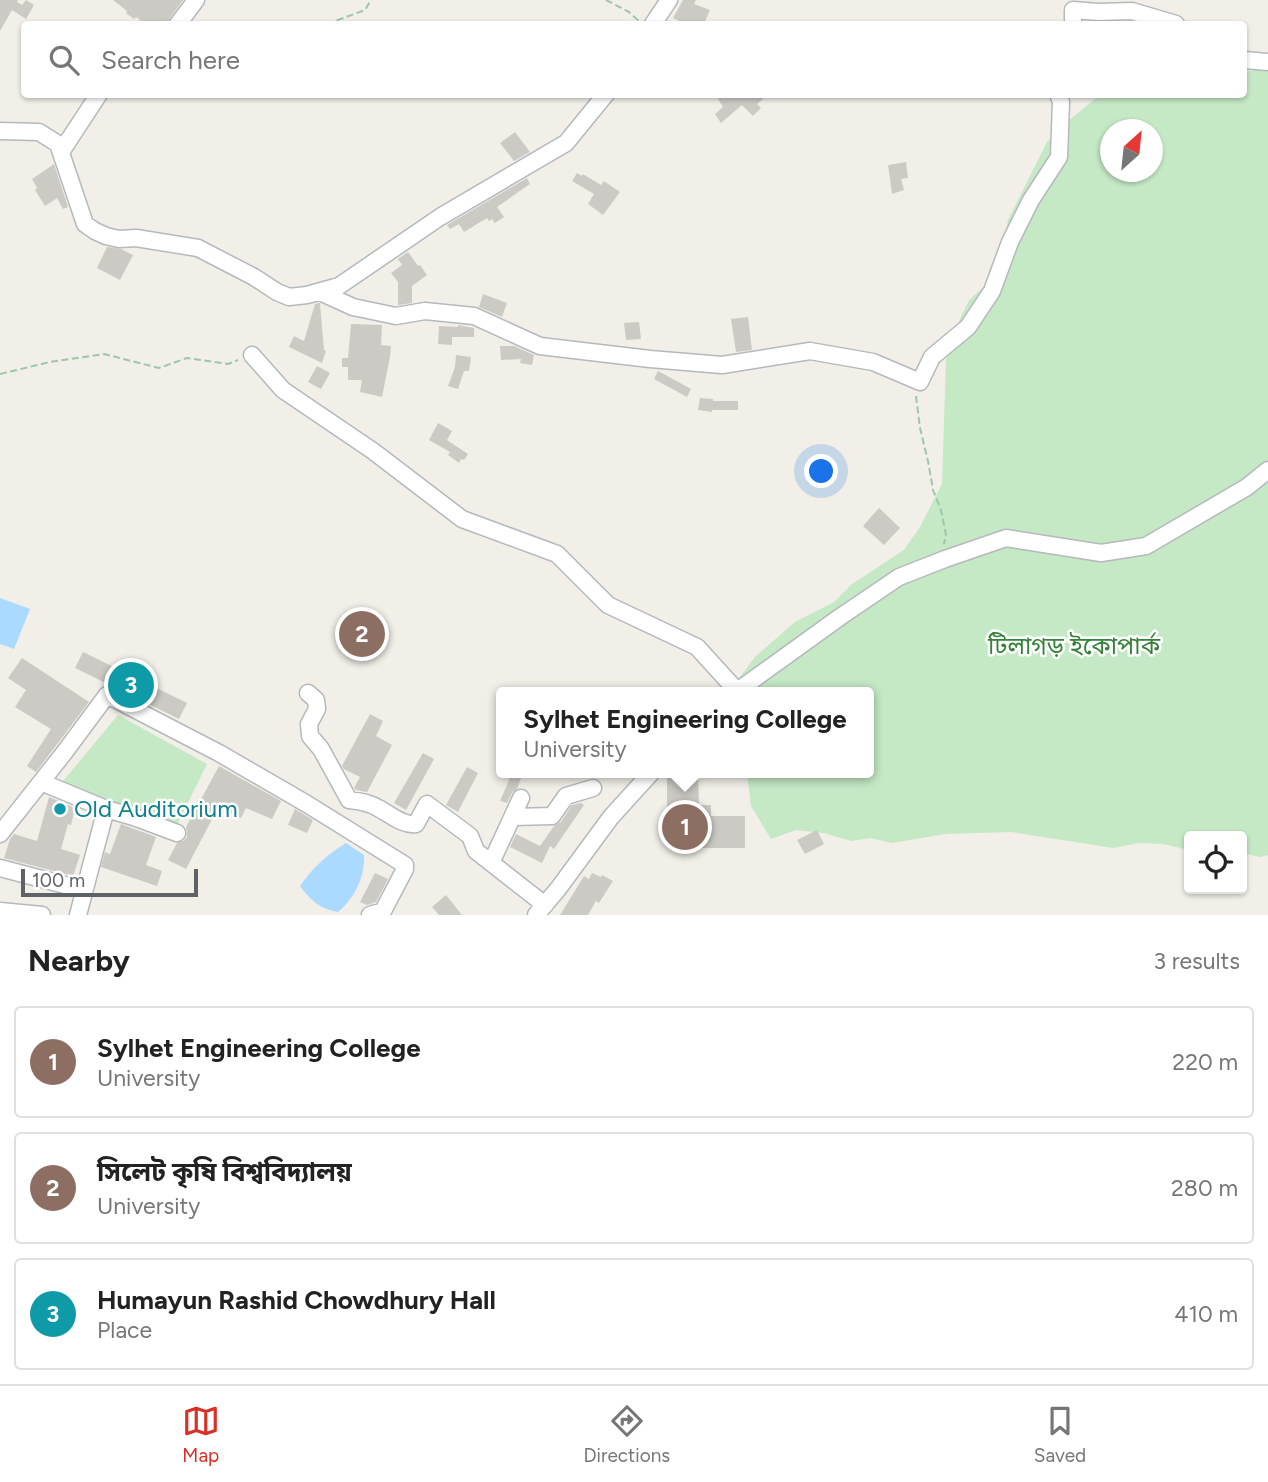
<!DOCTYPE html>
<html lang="en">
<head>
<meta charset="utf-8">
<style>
  body { margin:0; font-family:Figtree,"Noto Sans Bengali",sans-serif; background:#f6f6f6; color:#222 }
  .controls { position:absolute; right:21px; bottom:21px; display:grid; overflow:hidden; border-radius:7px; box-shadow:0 2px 5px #0004 }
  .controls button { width:63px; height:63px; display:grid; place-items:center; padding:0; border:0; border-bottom:2px solid #e0e0e0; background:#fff; color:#222; font:35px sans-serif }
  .compass { position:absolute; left:1100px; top:119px; width:63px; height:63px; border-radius:50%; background:#fff; box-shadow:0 2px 5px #0004; rotate:27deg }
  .scale { position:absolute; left:21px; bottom:18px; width:177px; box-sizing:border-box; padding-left:7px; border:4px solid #5f6368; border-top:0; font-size:19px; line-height:24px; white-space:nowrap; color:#5f6368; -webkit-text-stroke:5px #fff; paint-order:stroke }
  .you { position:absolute; left:822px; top:472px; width:24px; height:24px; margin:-18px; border:5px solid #fff; border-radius:50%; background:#1a73e8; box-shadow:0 0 0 10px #1a73e833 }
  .badge { display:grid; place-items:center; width:46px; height:46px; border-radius:50%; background:#d93025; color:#fff; font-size:23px; font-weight:700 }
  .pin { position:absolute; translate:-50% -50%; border:4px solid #fff; box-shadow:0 2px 7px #0006 }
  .popup { position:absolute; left:496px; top:687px; width:378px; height:91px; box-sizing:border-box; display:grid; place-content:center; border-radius:7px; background:#fff; filter:drop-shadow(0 2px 5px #0005); font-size:23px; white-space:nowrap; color:#767676 }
  .popup b { font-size:26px; color:#222 }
  .popup::after { content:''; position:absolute; left:50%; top:100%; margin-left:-14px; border:14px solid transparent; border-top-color:#fff }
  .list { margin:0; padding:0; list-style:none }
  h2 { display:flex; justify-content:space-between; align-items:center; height:91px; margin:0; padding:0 28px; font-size:30px }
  h2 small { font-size:23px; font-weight:400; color:#767676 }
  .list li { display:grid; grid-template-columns:46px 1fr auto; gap:21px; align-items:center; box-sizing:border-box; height:112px; margin:0 14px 14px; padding:0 14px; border:2px solid #e0e0e0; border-radius:7px }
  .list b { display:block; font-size:26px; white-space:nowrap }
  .list p { margin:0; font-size:23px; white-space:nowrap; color:#767676 }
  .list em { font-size:23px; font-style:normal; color:#767676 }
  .icon { flex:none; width:38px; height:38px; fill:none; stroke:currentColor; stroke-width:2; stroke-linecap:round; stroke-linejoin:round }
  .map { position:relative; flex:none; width:1268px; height:915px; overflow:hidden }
  .search { position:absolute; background:#fff; box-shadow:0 2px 5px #0004; left:21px; right:21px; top:21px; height:77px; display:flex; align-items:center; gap:18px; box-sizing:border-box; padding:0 24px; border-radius:7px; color:#767676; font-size:26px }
  .sheet { height:469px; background:#fff }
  nav { display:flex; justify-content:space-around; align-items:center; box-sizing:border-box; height:98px; border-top:2px solid #e0e0e0; background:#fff; font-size:19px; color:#767676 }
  nav a { display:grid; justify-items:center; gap:4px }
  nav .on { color:#d93025 }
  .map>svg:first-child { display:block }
  .green { fill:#c5e8c5; fill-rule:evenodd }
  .water { fill:#aadaff }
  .building { fill:#cccac5 }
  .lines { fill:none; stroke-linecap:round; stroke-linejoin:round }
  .minor-casing { stroke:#b5b8bc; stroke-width:19 }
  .path { stroke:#9cc7a9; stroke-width:2; stroke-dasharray:7 3.5; stroke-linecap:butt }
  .minor { stroke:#fff; stroke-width:16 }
  .culture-dot { fill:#0f9aa8; stroke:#fff; stroke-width:2.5 }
  .labels { text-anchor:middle; stroke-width:5; stroke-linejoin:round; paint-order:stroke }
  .park-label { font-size:24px; fill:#348238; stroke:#fff }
  .culture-label { font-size:24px; fill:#0d838f; stroke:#fff; text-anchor:start }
</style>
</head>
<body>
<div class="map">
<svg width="1268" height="915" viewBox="0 0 1268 915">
  <rect width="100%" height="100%" fill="#f1efe8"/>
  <path class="green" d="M1268 68V855L1260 857 1242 853V836H1189V850L1163 844 1139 843 1113 848 1012 832 945 834 892 843 870 838 851 841 824 833 796 830 771 839 751 806 747 773H869V692H728L756 656 795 622 834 602 852 584 904 550 920 527 942 484 946 359 960 319 969 300 986 285 1004 241 1008 220 1047 142 1063 125 1100 95 1244 94V72ZM1110 130H1152V172H1110Z
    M118 715 207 764 176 827 59 786Z"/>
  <path class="water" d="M0 598 30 609 14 649 0 644Z
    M346 843 364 855C365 877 355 898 338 912 320 909 310 900 300 886 313 867 327 855 346 843Z"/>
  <path class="building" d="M0 0H18L17 2 22 5 26 0 34 5 26 19 12 10 0 31Z
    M113 0H183L170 18 168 24H145L136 17 134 19 126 13 127 11Z
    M683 0H696L694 4 710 10 704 24H686L673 18Z
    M715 94H769L757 104 761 108 753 116 742 105 721 123 715 114 723 107Z
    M515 132 530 152 514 161 500 143Z
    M906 162 908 178 901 179 904 190 892 194 888 165Z
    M54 164 68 207 63 209 57 198 45 206 35 190 37 188 32 179Z
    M577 173 582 176 583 174 601 185 604 181 620 192 603 215 588 204 594 194 572 181Z
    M527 178 530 184 497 207 504 217 495 223 492 219 489 221 487 218 464 232 459 224 450 229 447 225Z
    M107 247 121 249 133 255 120 280 97 268Z
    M408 252 418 266 420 265 427 275 412 286V303L398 305V282L391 273 402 265 398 259Z
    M483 294 507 303 502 317 479 307Z
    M318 303H320L324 350 326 351 322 363 289 347 294 336 304 341 315 304Z
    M748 317 752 350 736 352 731 319Z
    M639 322 641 339 626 340 624 323Z
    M351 324 382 325 381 345 391 346 390 357 382 397 360 392 362 380H348V367H342V358H348Z
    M458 325 474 328V337H452V345L438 344 439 326 458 327Z
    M500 346H514L534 355 532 365 520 363 521 359 501 360Z
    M456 355 471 357 469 371H464L458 389 448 386 455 367Z
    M317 366 330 373 321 389 308 382Z
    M658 371 691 389 687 397 654 379Z
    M700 398 713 399V401H738V410H712V412L698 410Z
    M438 423 452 431 447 440 468 454 464 460 461 459 459 463 448 455 450 452 429 440Z
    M879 508 900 528 884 545 863 526Z
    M83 652 187 703 179 719 75 668Z
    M22 658 89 702 36 772 27 766 51 729 15 707 26 690 8 678Z
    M370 714 383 721 376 736 392 745 367 792 356 790 354 788 360 777 344 769 342 766Z
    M423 753 434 759 406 810 394 803Z
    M219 766 281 801 272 819 246 808 241 818 219 806 186 869 168 860 177 843 183 841 187 837V832L186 827Z
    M467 767 478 773 458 812 446 805Z
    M512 773H523L517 789 512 793 507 803 500 801Z
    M667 773H698L699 805H711V816H745V848H699V834L681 835 674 827 676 813H667Z
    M49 797 75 808 71 825 68 824 61 849 80 855 73 876 4 858 10 839 14 834 37 841Z
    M581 803 584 805 554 849 550 846 542 863 510 847 516 834 540 846 554 826 561 822 572 805Z
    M295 809 313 820 307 833 288 825Z
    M121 824 156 837 146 865 162 871 157 886 101 867 105 852 110 854Z
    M817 830 824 844 805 854 797 840Z
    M375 873 388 879 376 902 367 905 360 902Z
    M592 873 601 877 602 875 613 881 599 903 596 901 588 915H560L584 876 589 879Z
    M446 895 462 915H439L432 907Z"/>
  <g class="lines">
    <defs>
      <path id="minor" d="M178 24 196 0
        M653 24 669 0
        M1073 24V10L1098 12 1132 11 1176 24
        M1244 60 1268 62
        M0 131 39 132 58 144 85 224 95 231 106 236 119 239 136 238 198 248 254 277 277 292 289 297 307 295 339 286 440 217 566 143 606 94
        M61 152 99 94
        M320 292 353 307 396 316 425 311 474 316 540 346 650 359 722 365 810 351 873 362 920 382 932 357 968 327 992 291 1010 242 1031 200 1059 157 1061 102 1058 94
        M252 355 283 390 373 451 462 519 557 554 608 605 697 647 737 691
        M736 692 840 617 899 577 945 559 1006 538 1101 553 1146 546 1247 487 1268 470
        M308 693 316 700 317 709 309 724 310 736 321 749 349 800C359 801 370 803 378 808 390 814 403 826 416 824L427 804 470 836 476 851 545 905
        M41 782 106 809 78 915
        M106 809 134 817 177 833
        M513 817 552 816 566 796 593 788
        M0 834 64 753 107 695 219 753 307 804 405 865V869L383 911 370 915
        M491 863 521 798
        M0 868 84 890
        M0 911 42 915
        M536 915 558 889 611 817 651 773"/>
    </defs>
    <use href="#minor" class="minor-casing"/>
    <path class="path" d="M606 0 629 12 640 22
      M327 24 365 10 371 0
      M0 374 50 362 104 354 159 368 187 358 228 364 238 360
      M916 396 920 428 928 461 933 490 941 510 946 535 944 544"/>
    <use href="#minor" class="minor"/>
  </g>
  <circle class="culture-dot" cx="60" cy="809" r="7"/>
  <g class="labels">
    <g class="park-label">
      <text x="1074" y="654">টিলাগড় ইকোপার্ক</text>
    </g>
    <g class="culture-label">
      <text x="74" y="817">Old Auditorium</text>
    </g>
  </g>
</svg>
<div class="controls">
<button><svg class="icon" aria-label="locate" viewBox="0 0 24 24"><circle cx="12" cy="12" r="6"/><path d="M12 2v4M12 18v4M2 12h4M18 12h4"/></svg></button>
</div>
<svg class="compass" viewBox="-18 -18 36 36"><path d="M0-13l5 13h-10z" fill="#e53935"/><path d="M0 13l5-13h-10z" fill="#767676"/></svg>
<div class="scale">100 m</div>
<div class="you"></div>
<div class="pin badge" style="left:685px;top:827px;background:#8d6e63">1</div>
<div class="popup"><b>Sylhet Engineering College</b>University</div>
<div class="pin badge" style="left:362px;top:634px;background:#8d6e63">2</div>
<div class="pin badge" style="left:131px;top:685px;background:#0f9aa8">3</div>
<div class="search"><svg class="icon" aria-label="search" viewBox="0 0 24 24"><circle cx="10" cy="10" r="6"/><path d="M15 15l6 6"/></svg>Search here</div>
</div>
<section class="sheet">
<h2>Nearby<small>3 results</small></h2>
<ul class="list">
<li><span class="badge" style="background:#8d6e63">1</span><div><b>Sylhet Engineering College</b><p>University</p></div><em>220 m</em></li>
<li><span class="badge" style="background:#8d6e63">2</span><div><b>সিলেট কৃষি বিশ্ববিদ্যালয়</b><p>University</p></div><em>280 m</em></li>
<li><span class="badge" style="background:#0f9aa8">3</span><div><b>Humayun Rashid Chowdhury Hall</b><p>Place</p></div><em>410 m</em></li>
</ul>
</section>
<nav>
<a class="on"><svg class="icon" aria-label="map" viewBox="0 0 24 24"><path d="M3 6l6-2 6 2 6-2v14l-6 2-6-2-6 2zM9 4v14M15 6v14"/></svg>Map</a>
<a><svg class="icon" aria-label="directions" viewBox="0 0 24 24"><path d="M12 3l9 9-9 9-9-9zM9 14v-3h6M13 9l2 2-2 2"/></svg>Directions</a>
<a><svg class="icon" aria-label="saved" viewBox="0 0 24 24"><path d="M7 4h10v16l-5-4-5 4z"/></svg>Saved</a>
</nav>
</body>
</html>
